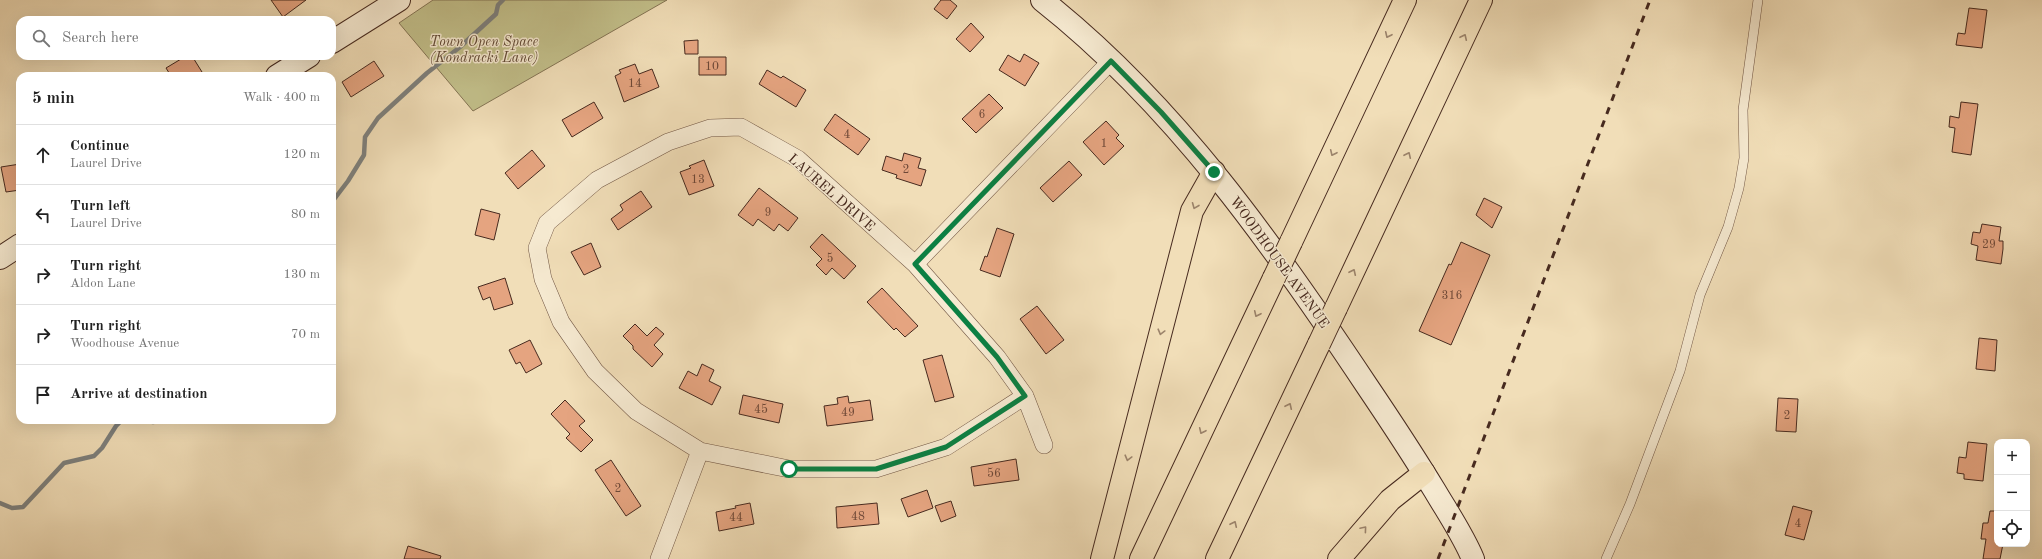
<!DOCTYPE html>
<html lang="en">
<head>
<meta charset="utf-8">
<style>
  body { margin:0; font-family:"Old Standard TT",serif; background:#f6f6f6; color:#222 }
  .controls { position:absolute; right:12px; bottom:12px; display:grid; overflow:hidden; border-radius:8px; box-shadow:0 4px 16px #0002 }
  .controls button { width:36px; height:36px; display:grid; place-items:center; padding:0; border:0; border-bottom:1px solid #e0e0e0; background:#fff; color:#222; font:20px sans-serif }
  .stop { position:absolute; width:12px; height:12px; margin:-9px; border:3px solid #0b8043; border-radius:50%; background:#fff }
  .stop.end { background:#0b8043; border-color:#fff; box-shadow:0 1px 4px #0008 }
  .list { margin:0; padding:0; list-style:none }
  h2 { display:flex; justify-content:space-between; align-items:center; height:52px; margin:0; padding:0 16px; font-size:17px }
  h2 small { font-size:13px; font-weight:400; color:#767676 }
  .list li { display:grid; grid-template-columns:26px 1fr auto; gap:12px; align-items:center; box-sizing:border-box; height:60px; padding:0 16px; border-top:1px solid #e0e0e0 }
  .list b { display:block; font-size:15px; white-space:nowrap }
  .list p { margin:0; font-size:13px; white-space:nowrap; color:#767676 }
  .list em { font-size:13px; font-style:normal; color:#767676 }
  .icon { flex:none; width:22px; height:22px; fill:none; stroke:currentColor; stroke-width:2; stroke-linecap:round; stroke-linejoin:round }
  .map { position:relative; flex:none; width:2042px; height:559px; overflow:hidden }
  .search { position:absolute; background:#fff; box-shadow:0 4px 16px #0002; left:16px; top:16px; width:320px; height:44px; display:flex; align-items:center; gap:10px; box-sizing:border-box; padding:0 14px; border-radius:12px; color:#767676; font-size:15px }
  .panel { position:absolute; background:#fff; box-shadow:0 4px 16px #0002; left:16px; top:72px; width:320px; height:352px; border-radius:12px }
  .map>svg:first-child { display:block }
  .green { fill:#c2bf8a; stroke:#847454 }
  .lines { fill:none; stroke-linecap:round; stroke-linejoin:round }
  .stream { stroke:#7d807d; stroke-width:4.5 }
  .building { fill:#e5a480; stroke:#472a1f }
  .service-casing { stroke:#725745; stroke-width:10 }
  .minor-casing { stroke:#725745; stroke-width:18 }
  .secondary-casing { stroke:#472a1f; stroke-width:24 }
  .motorway-casing { stroke:#472a1f; stroke-width:24 }
  .service { stroke:#f6ead1; stroke-width:9 }
  .minor { stroke:#f6ead1; stroke-width:17 }
  .secondary { stroke:#f6ead1; stroke-width:22 }
  .motorway { stroke:#f1deb8; stroke-width:22 }
  .rail { stroke:#472a1f; stroke-width:3; stroke-dasharray:7 7; stroke-linecap:butt }
  .motorway-bridge-casing { stroke:#472a1f; stroke-width:24; stroke-linecap:butt }
  .motorway-bridge { stroke:#f1deb8; stroke-width:22 }
  .oneway { stroke:#9c846c }
  .route { stroke:#0b8043; stroke-width:5 }
  .labels { text-anchor:middle; stroke-width:3; stroke-linejoin:round; paint-order:stroke }
  .number-label { font-size:12px; fill:#6e4837 }
  .park-label { font-size:14px; font-style:italic; fill:#604834; stroke:#f6ead1 }
  .street-label { font-size:14px; fill:#472a1f; stroke:#f6ead1 }
</style>
</head>
<body>
<div class="map">
<svg width="2042" height="559" viewBox="0 0 2042 559">
  <rect width="100%" height="100%" fill="#f1deb8"/>
  <filter id="stains"><feTurbulence type="fractalNoise" baseFrequency=".005" numOctaves="4"/><feColorMatrix values="0 0 0 0 .2 0 0 0 0 .09 0 0 0 0 .02 0 0 0 .5 -.17"/></filter>
  <radialGradient id="worn" r=".72"><stop offset=".6" stop-color="#630" stop-opacity="0"/><stop offset="1" stop-color="#630" stop-opacity=".3"/></radialGradient>
  <path class="green" d="M433 0H667L473 111 399 23Z"/>
  <g class="lines">
    <path class="stream" d="M332 202 348 181 364 155 365 137 378 118 427 73 460 47 496 14 498 5 503 0
      M144 420 153 422 164 420
      M0 503 12 508 23 507 64 463 94 456 102 448 116 426 122 420"/>
  </g>
  <path class="building" d="M271 0H306L283 17Z
    M941 0H950L957 6 947 19 934 9Z
    M1969 8 1987 10 1982 48 1956 45 1958 33 1965 34Z
    M971 23 984 37 970 52 956 39Z
    M698 40V54H685L684 41Z
    M1024 54 1039 63 1025 86 999 70 1008 55 1020 62Z
    M186 56H192L202 72 195 76H171L166 68Z
    M699 57H726V75H699Z
    M374 61 384 76 351 97 342 82Z
    M635 64 639 74 652 69 659 87 624 102 615 76 621 73 619 70Z
    M767 70 781 78 783 76 806 90 796 107 759 84Z
    M989 94 1003 108 976 133 962 119Z
    M594 102 603 118 572 137 562 120Z
    M1961 102 1978 104 1971 155 1952 152 1955 128 1949 127 1950 116 1959 118Z
    M835 114 870 139 858 155 824 130Z
    M1106 121 1119 135 1116 138 1124 146 1104 165 1083 142Z
    M532 150 545 166 518 189 505 173Z
    M904 153 921 158 918 168 926 170 921 186 896 178 897 175 882 170 886 156 902 161Z
    M704 160 714 186 689 195 680 172 691 168 689 166Z
    M1069 161 1082 175 1053 202 1040 188Z
    M20 164V190L6 192 1 167Z
    M759 188 798 218 788 231 779 224 774 231 758 219 753 226 738 215Z
    M641 191 652 207 618 230 611 219 623 210 620 205Z
    M1484 198 1502 207 1492 228 1476 215Z
    M481 209 500 214 494 240 475 235Z
    M1982 224 2001 227 1999 241H2003V249L2001 264 1976 260 1978 246 1971 244 1973 232 1980 233Z
    M997 228 1014 234 1000 277 980 270 985 256 987 257Z
    M822 234 856 266 844 279 832 268 826 275 816 265 822 259 810 247Z
    M1461 242 1490 255 1451 345 1419 331 1449 264 1451 265Z
    M591 243 601 267 584 275 571 252Z
    M505 278 513 304 494 310 490 297 483 300 478 287Z
    M882 288 918 326 905 337 896 328 894 330 867 302Z
    M1037 306 1064 340 1046 354 1020 319Z
    M635 324 647 336 656 327 664 334 654 345 663 354 652 367 633 349V346L623 336Z
    M1979 338 1997 340 1995 371 1976 369Z
    M530 340 542 364 526 373 520 362 516 364 509 350Z
    M942 355 954 397 935 402 923 360Z
    M702 364 714 370 709 381 721 387 712 405 679 388 688 371 697 376Z
    M743 395 783 404 779 423 739 414Z
    M848 396 849 403 870 400 873 420 827 426 824 406 838 404 837 398Z
    M1778 398 1798 399 1796 432 1776 431Z
    M565 400 585 421 579 426 593 440 581 452 566 438 570 434 551 414Z
    M1968 442 1987 444 1983 481 1964 479V474L1957 473 1959 457 1966 458Z
    M1016 459 1019 480 974 486 971 467Z
    M611 460 641 506 626 516 595 470Z
    M927 490 933 508 908 517 901 499Z
    M951 501 956 516 941 522 935 506Z
    M750 503 754 524 719 531 716 512 736 508 735 506Z
    M877 503 879 524 837 528 836 507Z
    M1793 506 1812 511 1804 540 1785 535Z
    M1990 511H1997V544H2003L2000 559H1983L1986 539H1981L1983 523H1988Z
    M408 546 441 556 440 559H404Z"/>
  <g class="lines">
    <defs>
      <path id="service" d="M1606 559 1630 504 1680 371 1700 295 1728 227 1739 188 1744 158 1743 110 1758 0"/>
      <path id="minor" d="M915 264 1111 61
        M1025 396 946 447 876 469H789L700 451 636 411 595 371 561 322 543 279 537 248 547 223 597 180 668 142 710 128 741 127 798 159 915 264 997 357 1025 396 1044 445
        M659 559 700 451"/>
      <path id="secondary" d="M1042 0C1175 105 1274 246 1367 386 1390 420 1413 455 1435 491 1448 513 1463 535 1473 559
        M332 42 399 0
        M277 76 309 56
        M0 258 20 245"/>
      <path id="motorway" d="M1291 242 1405 0
        M1336 308 1481 0
        M1102 559 1192 211 1214 172
        M1141 559 1274 278
        M1217 559 1319 344
        M1339 559 1390 500 1424 473"/>
    </defs>
    <use href="#service" class="service-casing"/>
    <use href="#minor" class="minor-casing"/>
    <use href="#secondary" class="secondary-casing"/>
    <use href="#motorway" class="motorway-casing"/>
    <use href="#service" class="service"/>
    <use href="#minor" class="minor"/>
    <use href="#secondary" class="secondary"/>
    <use href="#motorway" class="motorway"/>
    <path class="rail" d="M1438 559 1650 0"/>
    <defs>
      <path id="motorway-bridge" d="M1274 278 1291 242
        M1319 344 1336 308"/>
    </defs>
    <use href="#motorway-bridge" class="motorway-bridge-casing"/>
    <use href="#motorway-bridge" class="motorway-bridge"/>
  </g>
  <defs><path id="oneway-chevron" d="M-2-3.5L2.5 0L-2 3.5" fill="none" stroke-width="1.6" stroke-linecap="round" stroke-linejoin="round"/></defs>
  <g class="oneway">
    <use href="#oneway-chevron" transform="translate(1388 35) rotate(115)"/>
    <use href="#oneway-chevron" transform="translate(1464 37) rotate(-65)"/>
    <use href="#oneway-chevron" transform="translate(1333 153) rotate(115)"/>
    <use href="#oneway-chevron" transform="translate(1408 155) rotate(-65)"/>
    <use href="#oneway-chevron" transform="translate(1195 206) rotate(112)"/>
    <use href="#oneway-chevron" transform="translate(1353 272) rotate(-65)"/>
    <use href="#oneway-chevron" transform="translate(1257 314) rotate(115)"/>
    <use href="#oneway-chevron" transform="translate(1161 332) rotate(105)"/>
    <use href="#oneway-chevron" transform="translate(1289 406) rotate(-65)"/>
    <use href="#oneway-chevron" transform="translate(1202 431) rotate(115)"/>
    <use href="#oneway-chevron" transform="translate(1128 458) rotate(105)"/>
    <use href="#oneway-chevron" transform="translate(1234 524) rotate(-65)"/>
    <use href="#oneway-chevron" transform="translate(1364 529) rotate(-50)"/>
  </g>
  <g class="lines">
    <path class="route" d="M789 469H876L946 447 1025 396 997 357 915 264 1111 61 1161 112 1214 172"/>
  </g>
  <g class="labels">
    <g class="number-label">
      <text x="712" y="70">10</text>
      <text x="635" y="87">14</text>
      <text x="982" y="118">6</text>
      <text x="847" y="138">4</text>
      <text x="1104" y="147">1</text>
      <text x="906" y="173">2</text>
      <text x="698" y="183">13</text>
      <text x="768" y="216">9</text>
      <text x="1989" y="248">29</text>
      <text x="830" y="262">5</text>
      <text x="1452" y="299">316</text>
      <text x="761" y="413">45</text>
      <text x="848" y="416">49</text>
      <text x="1787" y="419">2</text>
      <text x="994" y="477">56</text>
      <text x="618" y="492">2</text>
      <text x="858" y="520">48</text>
      <text x="736" y="521">44</text>
      <text x="1798" y="527">4</text>
    </g>
    <g class="park-label">
      <text x="484" y="46">Town Open Space<tspan x="484" dy="16">(Kondracki Lane)</tspan></text>
    </g>
    <g class="street-label">
      <text transform="translate(832 192) rotate(41)" y="5">LAUREL DRIVE</text>
      <text transform="translate(1280 262) rotate(54)" y="5">WOODHOUSE AVENUE</text>
    </g>
  </g>
  <rect width="100%" height="100%" filter="url(#stains)"/>
  <rect width="100%" height="100%" fill="url(#worn)"/>
</svg>
<div class="controls">
<button>+</button>
<button>−</button>
<button><svg class="icon" aria-label="locate" viewBox="0 0 24 24"><circle cx="12" cy="12" r="6"/><path d="M12 2v4M12 18v4M2 12h4M18 12h4"/></svg></button>
</div>
<div class="stop" style="left:789px;top:469px"></div>
<div class="stop end" style="left:1214px;top:172px"></div>
<div class="search"><svg class="icon" aria-label="search" viewBox="0 0 24 24"><circle cx="10" cy="10" r="6"/><path d="M15 15l6 6"/></svg>Search here</div>
<section class="panel">
<h2>5 min<small>Walk · 400 m</small></h2>
<ul class="list">
<li><svg class="icon" aria-label="ahead" viewBox="0 0 24 24"><path d="M12 20V5M6 11l6-6 6 6"/></svg><div><b>Continue</b><p>Laurel Drive</p></div><em>120 m</em></li>
<li><svg class="icon" aria-label="left" viewBox="0 0 24 24"><path d="M17 20v-9H6M10 6l-5 5 5 5"/></svg><div><b>Turn left</b><p>Laurel Drive</p></div><em>80 m</em></li>
<li><svg class="icon" aria-label="right" viewBox="0 0 24 24"><path d="M7 20v-9h11M14 6l5 5-5 5"/></svg><div><b>Turn right</b><p>Aldon Lane</p></div><em>130 m</em></li>
<li><svg class="icon" aria-label="right" viewBox="0 0 24 24"><path d="M7 20v-9h11M14 6l5 5-5 5"/></svg><div><b>Turn right</b><p>Woodhouse Avenue</p></div><em>70 m</em></li>
<li><svg class="icon" aria-label="arrive" viewBox="0 0 24 24"><path d="M6 21V4h12l-3 4 3 4H6"/></svg><div><b>Arrive at destination</b></div></li>
</ul>
</section>
</div>
</body>
</html>
